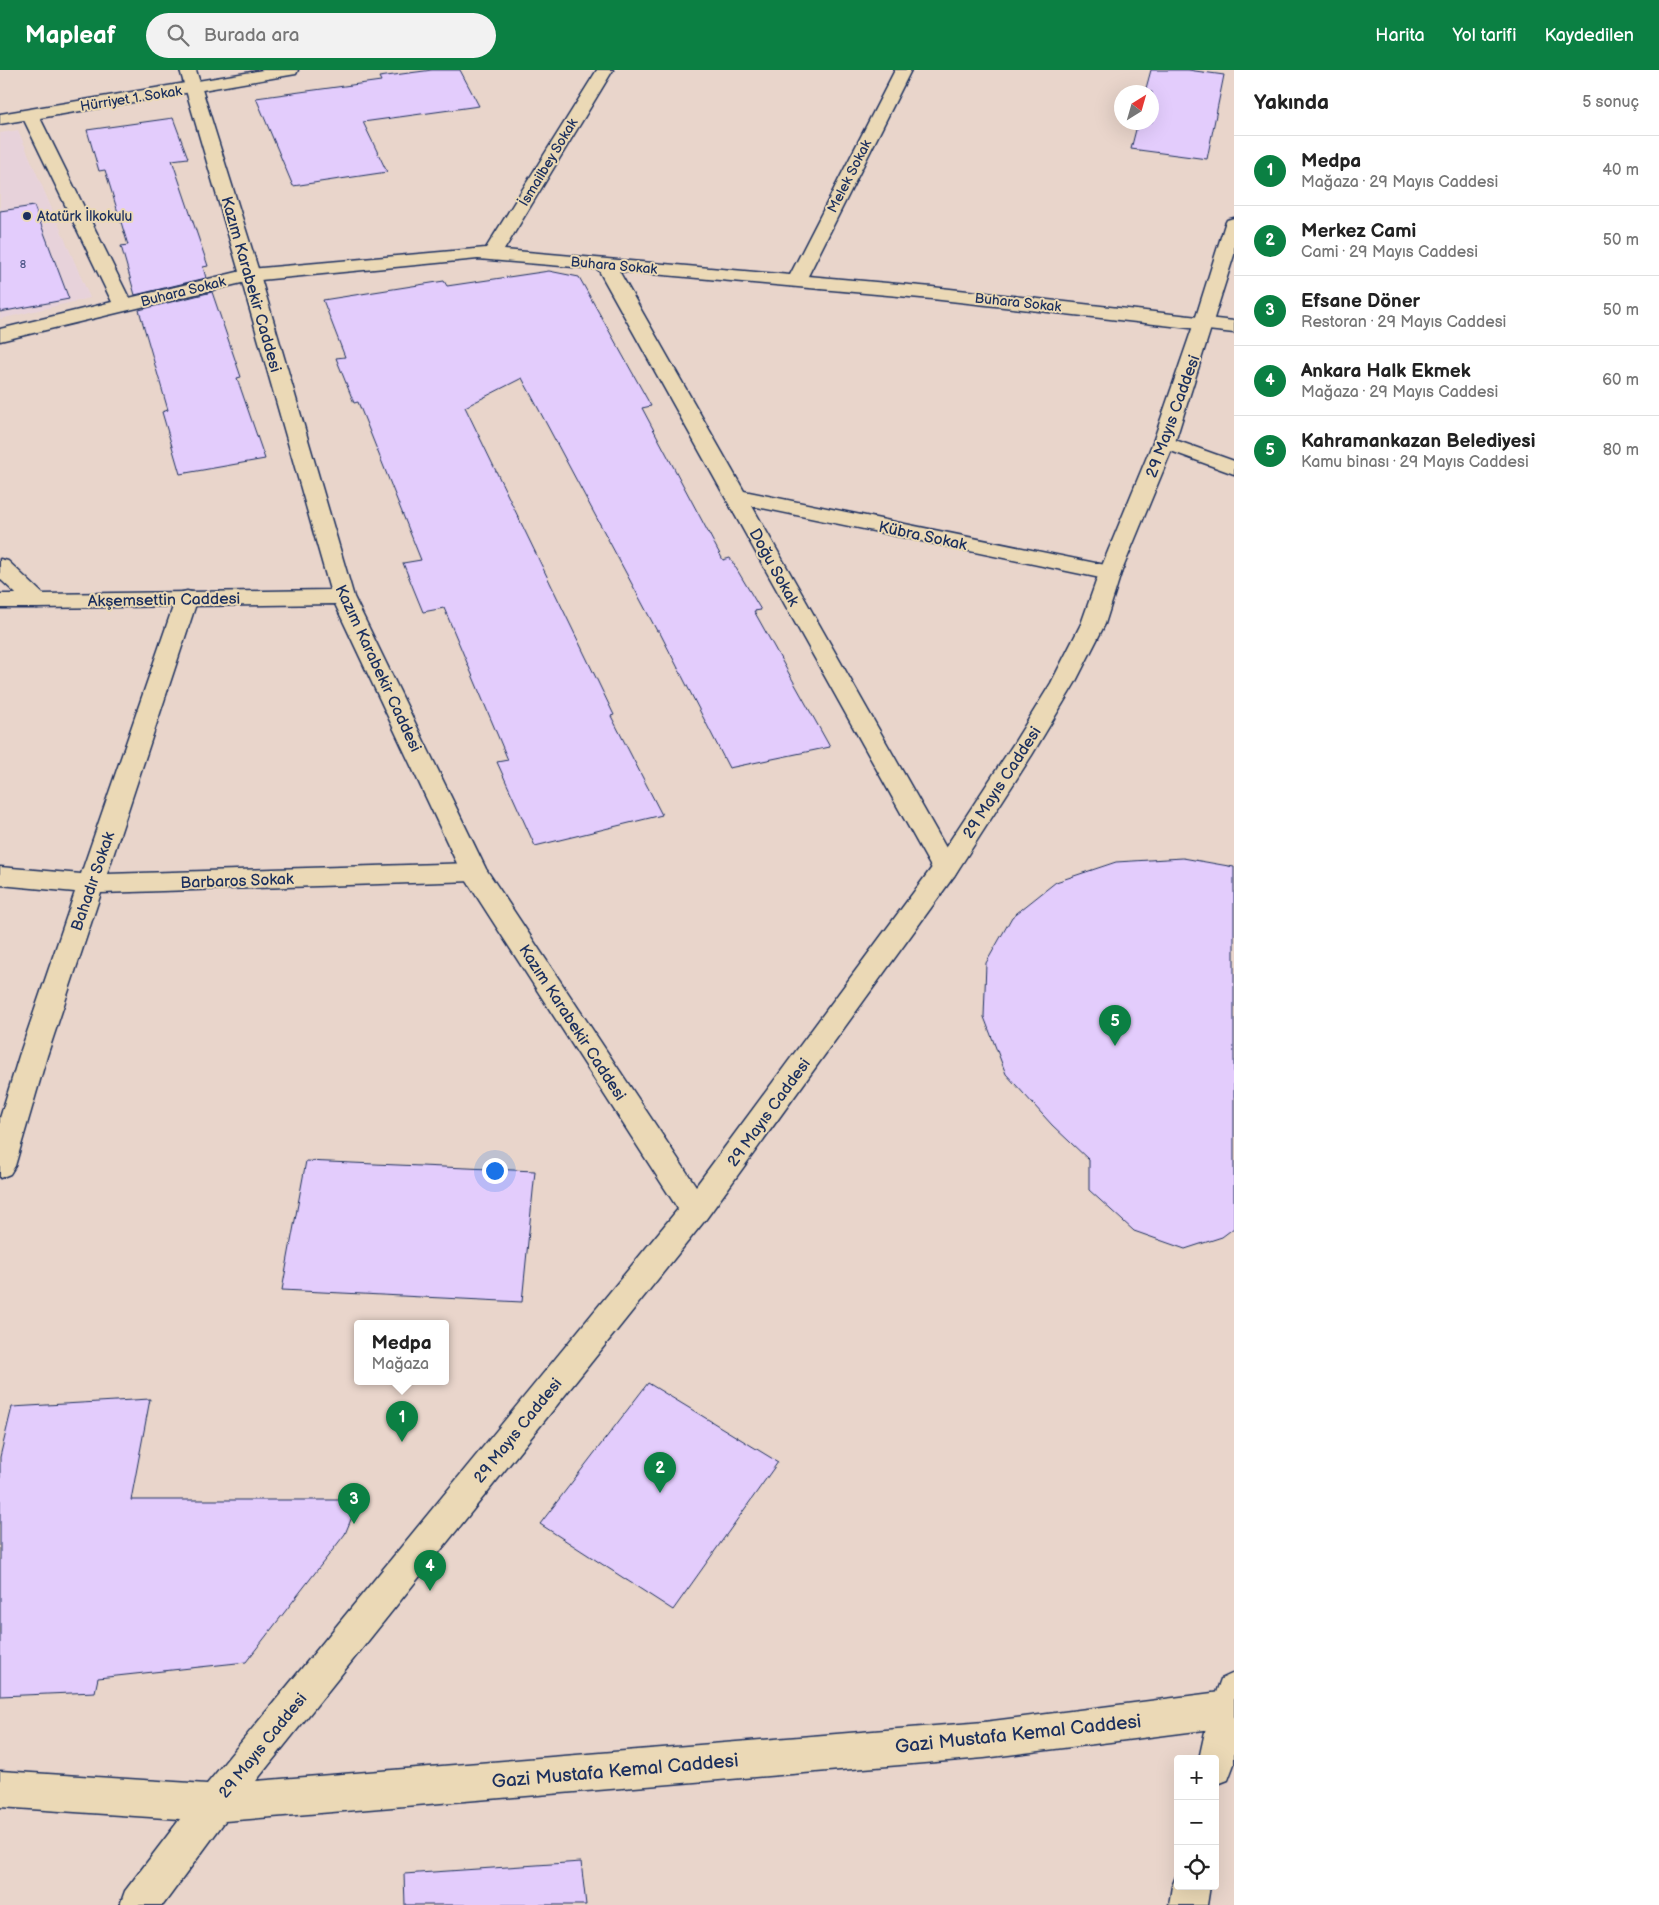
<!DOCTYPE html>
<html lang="tr">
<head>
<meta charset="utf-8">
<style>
  body { margin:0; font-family:"Balsamiq Sans",sans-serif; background:#f2f2f2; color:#222 }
  .controls { position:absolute; right:15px; bottom:15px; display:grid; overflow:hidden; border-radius:5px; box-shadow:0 5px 20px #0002 }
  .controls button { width:45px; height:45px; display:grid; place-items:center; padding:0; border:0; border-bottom:1px solid #e0e0e0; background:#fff; color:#222; font:25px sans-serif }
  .compass { position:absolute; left:1114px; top:15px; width:45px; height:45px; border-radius:50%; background:#fff; box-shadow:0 5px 20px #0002; rotate:37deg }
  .you { position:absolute; left:494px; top:1100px; width:18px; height:18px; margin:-12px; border:4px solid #fff; border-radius:50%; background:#1a73e8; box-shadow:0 0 0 8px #1a73e833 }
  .badge { display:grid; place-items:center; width:32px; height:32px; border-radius:50%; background:#0b8043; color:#fff; font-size:16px; font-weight:700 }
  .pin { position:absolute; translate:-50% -41px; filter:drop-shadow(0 1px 2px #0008) }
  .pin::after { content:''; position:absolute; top:26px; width:18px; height:15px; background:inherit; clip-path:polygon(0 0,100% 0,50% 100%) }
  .popup { position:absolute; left:354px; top:1250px; width:95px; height:65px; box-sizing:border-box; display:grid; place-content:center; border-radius:5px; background:#fff; filter:drop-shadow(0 1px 4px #0005); font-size:16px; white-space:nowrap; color:#767676 }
  .popup b { font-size:19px; color:#222 }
  .popup::after { content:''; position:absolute; left:50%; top:100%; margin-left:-10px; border:10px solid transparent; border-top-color:#fff }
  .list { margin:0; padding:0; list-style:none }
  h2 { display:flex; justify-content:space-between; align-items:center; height:65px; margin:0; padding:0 20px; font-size:21px }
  h2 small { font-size:16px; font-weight:400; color:#767676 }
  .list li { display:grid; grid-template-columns:32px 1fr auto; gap:15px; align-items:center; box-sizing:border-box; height:70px; padding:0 20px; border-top:1px solid #e0e0e0 }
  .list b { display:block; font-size:19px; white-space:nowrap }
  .list p { margin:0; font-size:16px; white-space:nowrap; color:#767676 }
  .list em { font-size:16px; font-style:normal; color:#767676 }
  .icon { flex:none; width:28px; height:28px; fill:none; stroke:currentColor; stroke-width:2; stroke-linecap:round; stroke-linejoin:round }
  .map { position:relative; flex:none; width:1234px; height:1835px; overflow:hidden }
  header { display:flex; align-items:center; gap:30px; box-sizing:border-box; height:70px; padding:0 25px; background:#0b8043; color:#fff }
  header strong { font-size:24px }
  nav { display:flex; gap:28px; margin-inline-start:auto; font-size:18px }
  .search { width:350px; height:45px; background:#f2f2f2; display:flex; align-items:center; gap:12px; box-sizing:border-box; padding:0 18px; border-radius:28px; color:#767676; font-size:19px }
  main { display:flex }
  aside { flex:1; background:#fff }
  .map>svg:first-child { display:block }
  .built { fill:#e7d2da }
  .building { fill:#e3ccfc; stroke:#1b2f5e }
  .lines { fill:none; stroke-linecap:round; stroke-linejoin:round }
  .minor-casing { stroke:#1b2f5e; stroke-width:3 }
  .tertiary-casing { stroke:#1b2f5e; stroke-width:3 }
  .secondary-casing { stroke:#1b2f5e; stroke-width:3 }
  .minor { fill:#ebd9b6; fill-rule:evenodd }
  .tertiary { fill:#ebd9b6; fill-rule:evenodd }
  .secondary { fill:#ebd9b6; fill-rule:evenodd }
  .poi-dot { fill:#1b2f5e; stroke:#ebd9b6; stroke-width:2 }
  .labels { text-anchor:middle; stroke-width:4; stroke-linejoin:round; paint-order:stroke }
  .far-number-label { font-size:11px; fill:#4d5686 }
  .far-street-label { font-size:14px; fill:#1b2f5e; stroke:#ebd9b6 }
  .far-poi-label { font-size:14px; fill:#1b2f5e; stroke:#ebd9b6; text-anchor:start }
  .street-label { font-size:16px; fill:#1b2f5e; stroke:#ebd9b6 }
  .near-street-label { font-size:19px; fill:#1b2f5e; stroke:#ebd9b6 }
</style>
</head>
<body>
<header>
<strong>Mapleaf</strong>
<div class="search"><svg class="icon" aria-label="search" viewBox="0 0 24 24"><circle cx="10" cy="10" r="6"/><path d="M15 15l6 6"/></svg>Burada ara</div>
<nav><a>Harita</a><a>Yol tarifi</a><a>Kaydedilen</a></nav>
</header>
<main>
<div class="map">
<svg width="1234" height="1835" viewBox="0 0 1234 1835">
  <rect width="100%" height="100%" fill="#e9d5cb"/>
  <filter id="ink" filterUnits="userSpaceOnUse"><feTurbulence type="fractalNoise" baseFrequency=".02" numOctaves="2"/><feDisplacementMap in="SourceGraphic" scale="10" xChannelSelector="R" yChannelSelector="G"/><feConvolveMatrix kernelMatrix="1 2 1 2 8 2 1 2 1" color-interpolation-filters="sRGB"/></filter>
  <g filter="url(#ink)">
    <path class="built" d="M18 60 90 228 0 249V63Z"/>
    <path class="building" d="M432 0H460L479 36 363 52 387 102 293 116 256 28 381 11 379 7Z
      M1151 0H1188L1224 5 1207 89 1131 79 1138 52H1152V22H1145Z
      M173 48 188 88 172 90 208 196 203 197 206 208 135 225 121 176 128 175 105 100 99 101 87 60Z
      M34 136 69 229 0 242V141Z
      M549 201 579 207 651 336 642 338 723 490 730 488 761 540 754 541 830 677 729 698 659 561H657L522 308 465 337 614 645 611 646 662 745 535 776 497 692 508 690 444 538 423 542 403 493 421 490 358 332 354 333 336 288 345 287 323 230 444 211 447 216Z
      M212 222 241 307 237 308 265 389 180 404 162 342 168 340 139 240Z
      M1183 788 1234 797V1158L1222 1167 1185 1179 1134 1161 1089 1120V1090L1052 1055 1006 1004 984 947 986 893 1012 847 1056 812 1116 792Z
      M306 1091 535 1101 522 1232 282 1220Z
      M648 1313 778 1392 673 1540 540 1454Z
      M150 1329 131 1430H359L345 1464 246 1592 98 1608 95 1622 0 1626V1387L12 1337Z
      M581 1792 586 1835H405L404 1804Z"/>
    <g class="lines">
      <defs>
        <path id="minor" d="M263 0H298L296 4 290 5 40 48 129 228 250 199 486 178 597 0H613L504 180 790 205 895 0H911L808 206 932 217 1234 251V263L932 229 619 201 744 421 1110 496 1118 498 1121 503 1118 508 1110 510 752 436 958 799 954 806 945 808 936 806 598 199 478 189 250 211 0 271V259L112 232 24 50 0 54V44Z
          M1164 366 1234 391V404L1157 376 1153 372 1157 368Z
          M187 521 195 523 198 528 107 804 474 793 483 795 487 802 483 809 474 811 101 823 47 986 15 1096 10 1104 0 1108V1048L19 986 75 822 0 815V797L81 804 176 528 179 523Z
          M0 524H37L45 526 48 531 45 536 37 538H0Z"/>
        <path id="tertiary" d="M180 0H196L260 205 354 527 486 799 696 1116 936 792 1014 673 1051 613 1081 554 1099 503 1153 372 1194 253 1225 154 1227 150 1234 148V185L1175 372 1121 503 1105 554 1075 613 1032 685 954 806 706 1149 256 1711 984 1652 1228 1621 1234 1623V1659L1228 1657 984 1688 225 1751 163 1835H120L125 1821 180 1749 0 1737V1701L207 1714 678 1139 461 802 335 534 37 538 29 536 0 509V489L8 491 43 524 330 520 240 205Z"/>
        <path id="secondary" d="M1234 1603V1694L1228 1710 1215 1715V1689H1199L1210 1639 1221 1609Z
          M1178 1802V1816H1210L1207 1835H1169L1172 1816Z"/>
      </defs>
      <use href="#minor" class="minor-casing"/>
      <use href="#tertiary" class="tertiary-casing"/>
      <use href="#secondary" class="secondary-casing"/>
      <use href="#minor" class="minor"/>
      <use href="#tertiary" class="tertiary"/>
      <use href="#secondary" class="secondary"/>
    </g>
  </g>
  <circle class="poi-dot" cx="27" cy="146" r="5"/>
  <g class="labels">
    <g class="far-number-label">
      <text x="23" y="198">8</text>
    </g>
    <g class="far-street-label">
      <text transform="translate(131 28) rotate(-9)" y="5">Hürriyet 1. Sokak</text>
      <text transform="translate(548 92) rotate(-59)" y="5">İsmailbey Sokak</text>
      <text transform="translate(849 106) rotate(-63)" y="5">Melek Sokak</text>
      <text transform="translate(614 195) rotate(5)" y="5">Buhara Sokak</text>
      <text transform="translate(183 221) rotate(-14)" y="5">Buhara Sokak</text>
      <text transform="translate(1018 232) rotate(6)" y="5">Buhara Sokak</text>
    </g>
    <g class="far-poi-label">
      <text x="37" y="151">Atatürk İlkokulu</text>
    </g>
    <g class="street-label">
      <text transform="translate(252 214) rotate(74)" y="6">Kazım Karabekir Caddesi</text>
      <text transform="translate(1172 346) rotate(-70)" y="6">29 Mayıs Caddesi</text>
      <text transform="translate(923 465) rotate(12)" y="6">Kübra Sokak</text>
      <text transform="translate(775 497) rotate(61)" y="6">Doğu Sokak</text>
      <text transform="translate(164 529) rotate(-1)" y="6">Akşemsettin Caddesi</text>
      <text transform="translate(379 598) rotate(65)" y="6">Kazım Karabekir Caddesi</text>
      <text transform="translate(1001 712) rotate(-57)" y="6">29 Mayıs Caddesi</text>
      <text transform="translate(237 810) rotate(-2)" y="6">Barbaros Sokak</text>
      <text transform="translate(92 811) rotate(-71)" y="6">Bahadır Sokak</text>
      <text transform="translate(573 952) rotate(57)" y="6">Kazım Karabekir Caddesi</text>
      <text transform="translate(768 1042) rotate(-54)" y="6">29 Mayıs Caddesi</text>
      <text transform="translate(517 1360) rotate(-51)" y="6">29 Mayıs Caddesi</text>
      <text transform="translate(262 1675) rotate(-51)" y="6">29 Mayıs Caddesi</text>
    </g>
    <g class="near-street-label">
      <text transform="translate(1018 1663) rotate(-6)" y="7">Gazi Mustafa Kemal Caddesi</text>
      <text transform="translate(615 1700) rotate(-5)" y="7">Gazi Mustafa Kemal Caddesi</text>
    </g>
  </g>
</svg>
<div class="controls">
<button>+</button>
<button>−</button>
<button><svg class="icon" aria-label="locate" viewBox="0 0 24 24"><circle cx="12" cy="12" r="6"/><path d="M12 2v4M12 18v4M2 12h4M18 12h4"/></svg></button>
</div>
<svg class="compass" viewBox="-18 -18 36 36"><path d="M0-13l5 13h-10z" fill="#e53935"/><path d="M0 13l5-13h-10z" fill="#767676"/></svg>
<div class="you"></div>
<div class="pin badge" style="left:402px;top:1372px">1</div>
<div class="popup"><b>Medpa</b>Mağaza</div>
<div class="pin badge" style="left:660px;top:1423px">2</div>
<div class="pin badge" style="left:354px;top:1454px">3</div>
<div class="pin badge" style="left:430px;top:1521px">4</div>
<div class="pin badge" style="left:1115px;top:976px">5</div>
</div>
<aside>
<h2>Yakında<small>5 sonuç</small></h2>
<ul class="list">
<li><span class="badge">1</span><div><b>Medpa</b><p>Mağaza · 29 Mayıs Caddesi</p></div><em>40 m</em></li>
<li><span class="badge">2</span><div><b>Merkez Cami</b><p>Cami · 29 Mayıs Caddesi</p></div><em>50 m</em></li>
<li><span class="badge">3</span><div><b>Efsane Döner</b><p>Restoran · 29 Mayıs Caddesi</p></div><em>50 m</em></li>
<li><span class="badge">4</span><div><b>Ankara Halk Ekmek</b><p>Mağaza · 29 Mayıs Caddesi</p></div><em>60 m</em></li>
<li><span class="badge">5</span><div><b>Kahramankazan Belediyesi</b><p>Kamu binası · 29 Mayıs Caddesi</p></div><em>80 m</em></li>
</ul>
</aside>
</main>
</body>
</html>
